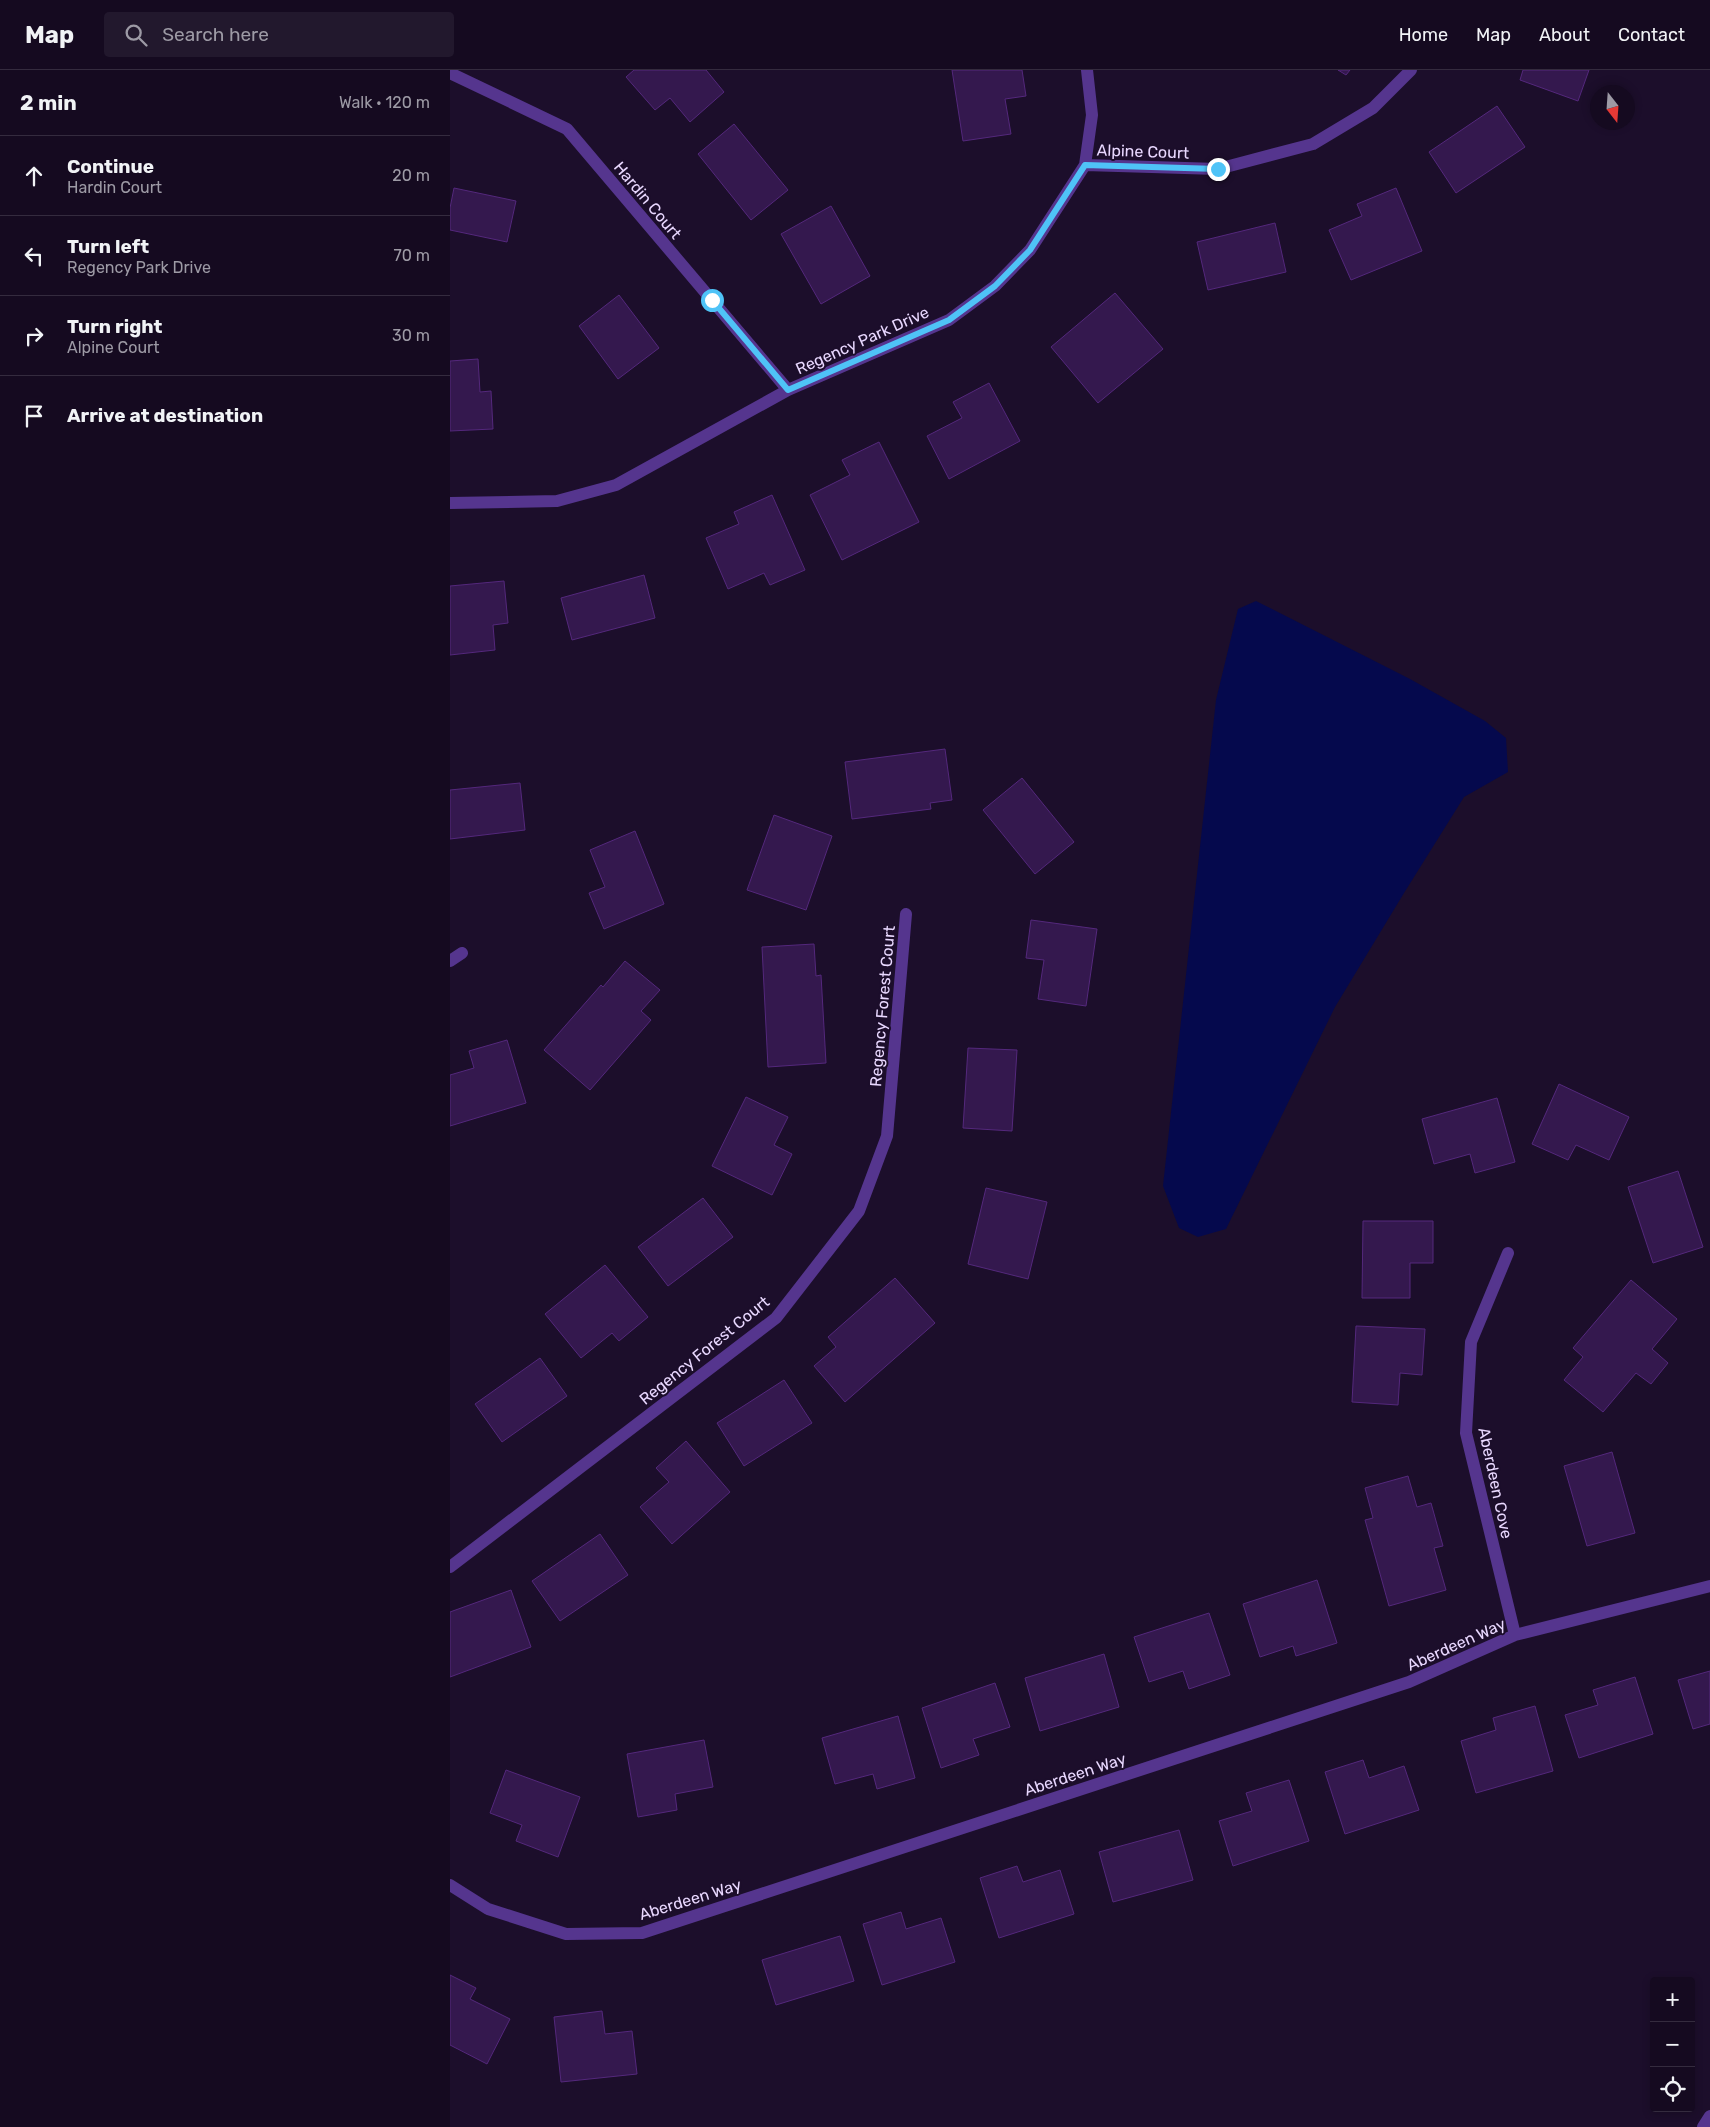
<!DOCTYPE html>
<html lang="en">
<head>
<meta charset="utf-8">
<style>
  body { margin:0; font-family:Rubik,sans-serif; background:#22182d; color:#f1f3f6 }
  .controls { position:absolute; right:15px; bottom:15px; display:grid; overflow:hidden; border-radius:5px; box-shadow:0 2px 8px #0003 }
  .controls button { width:45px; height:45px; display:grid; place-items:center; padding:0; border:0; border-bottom:1px solid #342b3e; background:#150a20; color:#f1f3f6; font:25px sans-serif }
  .compass { position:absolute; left:1140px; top:15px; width:45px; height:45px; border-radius:50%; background:#150a20; box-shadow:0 2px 8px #0003; rotate:163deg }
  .stop { position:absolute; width:15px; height:15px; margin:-11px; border:4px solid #4fc3f7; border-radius:50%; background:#fff }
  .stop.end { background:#4fc3f7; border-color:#fff; box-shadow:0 1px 5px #0008 }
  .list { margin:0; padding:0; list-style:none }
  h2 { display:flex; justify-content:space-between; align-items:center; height:65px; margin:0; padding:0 20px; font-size:21px }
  h2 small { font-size:16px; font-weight:400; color:#9d9aa5 }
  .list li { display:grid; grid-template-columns:32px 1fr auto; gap:15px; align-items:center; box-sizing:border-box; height:80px; padding:0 20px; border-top:1px solid #342b3e }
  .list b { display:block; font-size:19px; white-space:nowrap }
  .list p { margin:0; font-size:16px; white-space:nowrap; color:#9d9aa5 }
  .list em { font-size:16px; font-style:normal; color:#9d9aa5 }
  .icon { flex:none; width:28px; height:28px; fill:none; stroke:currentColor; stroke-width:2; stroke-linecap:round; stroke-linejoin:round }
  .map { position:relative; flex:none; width:1260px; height:2057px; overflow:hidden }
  header { display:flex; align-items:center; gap:30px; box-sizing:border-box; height:70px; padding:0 25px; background:#150a20; border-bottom:1px solid #342b3e }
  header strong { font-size:24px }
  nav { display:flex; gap:28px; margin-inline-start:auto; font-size:18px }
  .search { width:350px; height:45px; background:#22182d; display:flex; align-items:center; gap:12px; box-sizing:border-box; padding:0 18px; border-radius:5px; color:#9d9aa5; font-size:19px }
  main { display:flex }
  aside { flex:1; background:#150a20 }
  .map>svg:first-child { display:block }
  .water { fill:#05094d }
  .building { fill:#34184e; stroke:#54287c }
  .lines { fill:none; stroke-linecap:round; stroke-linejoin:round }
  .street { stroke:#55358e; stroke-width:12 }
  .route { stroke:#4fc3f7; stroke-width:6 }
  .labels { text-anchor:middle; stroke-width:4; stroke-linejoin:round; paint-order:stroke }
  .street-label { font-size:16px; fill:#e9d8ff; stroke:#1c0e2b }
</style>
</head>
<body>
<header>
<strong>Map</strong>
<div class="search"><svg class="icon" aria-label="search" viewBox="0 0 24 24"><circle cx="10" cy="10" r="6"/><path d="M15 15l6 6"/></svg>Search here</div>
<nav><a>Home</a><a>Map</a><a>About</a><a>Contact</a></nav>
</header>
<main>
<aside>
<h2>2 min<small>Walk · 120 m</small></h2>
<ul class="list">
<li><svg class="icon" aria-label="ahead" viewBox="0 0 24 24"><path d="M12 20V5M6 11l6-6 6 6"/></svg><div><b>Continue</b><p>Hardin Court</p></div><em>20 m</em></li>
<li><svg class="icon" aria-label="left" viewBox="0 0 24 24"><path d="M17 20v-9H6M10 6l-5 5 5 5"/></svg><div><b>Turn left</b><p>Regency Park Drive</p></div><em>70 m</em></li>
<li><svg class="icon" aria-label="right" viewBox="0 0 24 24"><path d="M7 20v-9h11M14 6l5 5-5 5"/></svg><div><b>Turn right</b><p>Alpine Court</p></div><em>30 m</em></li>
<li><svg class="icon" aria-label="arrive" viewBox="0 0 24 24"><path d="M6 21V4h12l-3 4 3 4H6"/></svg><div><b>Arrive at destination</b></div></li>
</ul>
</aside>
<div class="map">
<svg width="1260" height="2057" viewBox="0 0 1260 2057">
  <rect width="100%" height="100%" fill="#1c0e2b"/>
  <path class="water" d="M806 531 960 609 1035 651 1056 668 1058 702 1014 727 954 823 885 937 776 1159 748 1167 729 1158 713 1116 766 630 788 539Z"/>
  <path class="building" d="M184 0H256L274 22 240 52 220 28 205 40 176 7Z
    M502 0H572L576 26 555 29 561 64 513 71Z
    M888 0H900L896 5Z
    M1073 0H1139L1128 31 1070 10Z
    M1047 36 1075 77 1006 123 979 82Z
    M284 54 338 120 301 150 248 84Z
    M4 118 66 131 57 172 0 160V138Z
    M946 118 972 181 901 210 879 160 912 146 907 134Z
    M381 136 420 206 371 234 331 164Z
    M825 153 836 202 758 220 747 172Z
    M665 223 713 279 648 333 601 277Z
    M169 225 209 278 168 309 129 256Z
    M28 289 30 322 41 321 43 359 0 361V291Z
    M539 313 570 371 499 409 477 366 512 348 503 332Z
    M429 372 469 452 392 490 360 425 400 405 392 390Z
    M322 425 355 500 320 515 314 503 278 519 256 468 289 454 284 442Z
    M194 505 205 548 122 570 111 528Z
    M54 511 58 553 43 555 45 580 0 585V516Z
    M495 679 502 730 480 733 481 739 402 749 395 692Z
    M572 708 624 772 585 804 533 740Z
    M70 713 75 760 0 769V720Z
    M324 745 382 766 356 840 297 820Z
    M185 761 214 834 154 859 139 823 155 817 140 780Z
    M581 850 647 859 636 936 588 929 594 890 576 888Z
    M364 874 366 906 371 905 376 993 318 997 312 877Z
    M175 891 210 920 191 941 201 950 140 1020 94 980 151 915 153 917Z
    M57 970 76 1033 0 1056V1005L24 998 19 981Z
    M518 978 567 980 562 1061 513 1058Z
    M1109 1014 1179 1047 1159 1090 1126 1075 1118 1090 1082 1074Z
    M296 1027 338 1047 324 1075 342 1084 322 1125 262 1096Z
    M1047 1028 1065 1092 1025 1103 1020 1084 984 1094 972 1049Z
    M1228 1101 1253 1177 1203 1193 1178 1117Z
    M536 1118 597 1132 578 1209 518 1194Z
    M253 1128 283 1167 218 1216 188 1177Z
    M913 1151H983V1193H960V1228H912Z
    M155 1195 198 1247 169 1271 162 1263 131 1288 95 1244Z
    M445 1208 485 1253 395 1332 364 1296 386 1277 378 1267Z
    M1181 1210 1227 1249 1202 1279 1218 1293 1201 1314 1186 1303 1153 1342 1114 1310 1133 1287 1123 1278Z
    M906 1256 975 1259 972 1305 950 1303 948 1335 902 1332Z
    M90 1288 117 1326 52 1372 25 1334Z
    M334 1310 362 1353 294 1396 267 1353Z
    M236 1371 280 1422 222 1474 190 1437 219 1412 206 1398Z
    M1162 1382 1185 1463 1137 1476 1114 1396Z
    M958 1406 967 1437 981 1433 993 1476 984 1478 996 1520 939 1536 915 1450 923 1448 915 1418Z
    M150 1464 178 1505 110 1551 82 1511Z
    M867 1510 887 1573 846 1586 843 1576 810 1587 793 1534Z
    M61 1520 81 1577 0 1607V1542Z
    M759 1543 780 1605 739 1619 733 1601 699 1612 684 1567Z
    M654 1584 669 1637 590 1661 575 1608Z
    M1260 1601V1654L1243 1659 1228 1610Z
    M1185 1607 1203 1664 1129 1688 1115 1645 1148 1635 1143 1620Z
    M545 1613 560 1657 523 1669 529 1685 491 1698 472 1638Z
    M1085 1636 1103 1701 1026 1723 1011 1671 1046 1660 1043 1648Z
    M448 1646 465 1708 427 1719 423 1704 385 1714 372 1668Z
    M254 1670 263 1717 225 1724 227 1740 188 1747 177 1684Z
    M913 1690 919 1708 954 1696 969 1740 895 1764 875 1702Z
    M56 1700 130 1727 108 1787 66 1771 72 1755 40 1743Z
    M839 1710 859 1771 783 1796 769 1751 802 1741 796 1723Z
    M729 1760 743 1810 663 1832 649 1782Z
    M567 1796 573 1812 610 1800 624 1844 549 1868 530 1808Z
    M451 1842 456 1859 491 1848 505 1892 432 1915 413 1854Z
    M390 1866 404 1911 326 1935 312 1890Z
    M0 1905 26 1918 20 1929 60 1949 37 1994 0 1975Z
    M152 1941 155 1964 182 1961 187 2004 111 2012 104 1947Z"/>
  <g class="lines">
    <path class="street" d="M0 3 117 59 338 320
      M635 95 768 99 863 74 923 38 961 0
      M0 433 107 431 166 415 338 320 499 250 545 216 580 180 635 95 642 45 637 0
      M0 891 12 883
      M1058 1183 1021 1272 1016 1363 1065 1565
      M0 1497 326 1248 409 1141 437 1066 456 844
      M0 1815 38 1839 116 1864 192 1863 959 1612 1065 1565 1260 1516
      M1253 2057 1260 2046"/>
  </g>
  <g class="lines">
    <path class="route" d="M262 230 338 320 499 250 545 216 580 180 635 95 768 99"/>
  </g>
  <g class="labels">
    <g class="street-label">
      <text transform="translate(693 81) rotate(2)" y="6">Alpine Court</text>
      <text transform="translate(198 130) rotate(50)" y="6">Hardin Court</text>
      <text transform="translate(412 270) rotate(-24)" y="6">Regency Park Drive</text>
      <text transform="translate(432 936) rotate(-85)" y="6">Regency Forest Court</text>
      <text transform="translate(254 1280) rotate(-39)" y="6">Regency Forest Court</text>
      <text transform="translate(1046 1413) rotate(78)" y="6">Aberdeen Cove</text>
      <text transform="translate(1006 1574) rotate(-24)" y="6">Aberdeen Way</text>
      <text transform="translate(625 1704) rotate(-18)" y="6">Aberdeen Way</text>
      <text transform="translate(240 1829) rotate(-17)" y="6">Aberdeen Way</text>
    </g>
  </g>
</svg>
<div class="controls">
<button>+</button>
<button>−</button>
<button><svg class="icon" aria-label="locate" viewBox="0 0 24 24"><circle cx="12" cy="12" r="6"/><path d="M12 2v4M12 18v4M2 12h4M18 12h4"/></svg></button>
</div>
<svg class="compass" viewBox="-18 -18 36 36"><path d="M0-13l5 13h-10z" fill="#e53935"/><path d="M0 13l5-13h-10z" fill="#9d9aa5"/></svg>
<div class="stop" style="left:262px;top:230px"></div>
<div class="stop end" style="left:768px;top:99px"></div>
</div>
</main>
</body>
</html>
